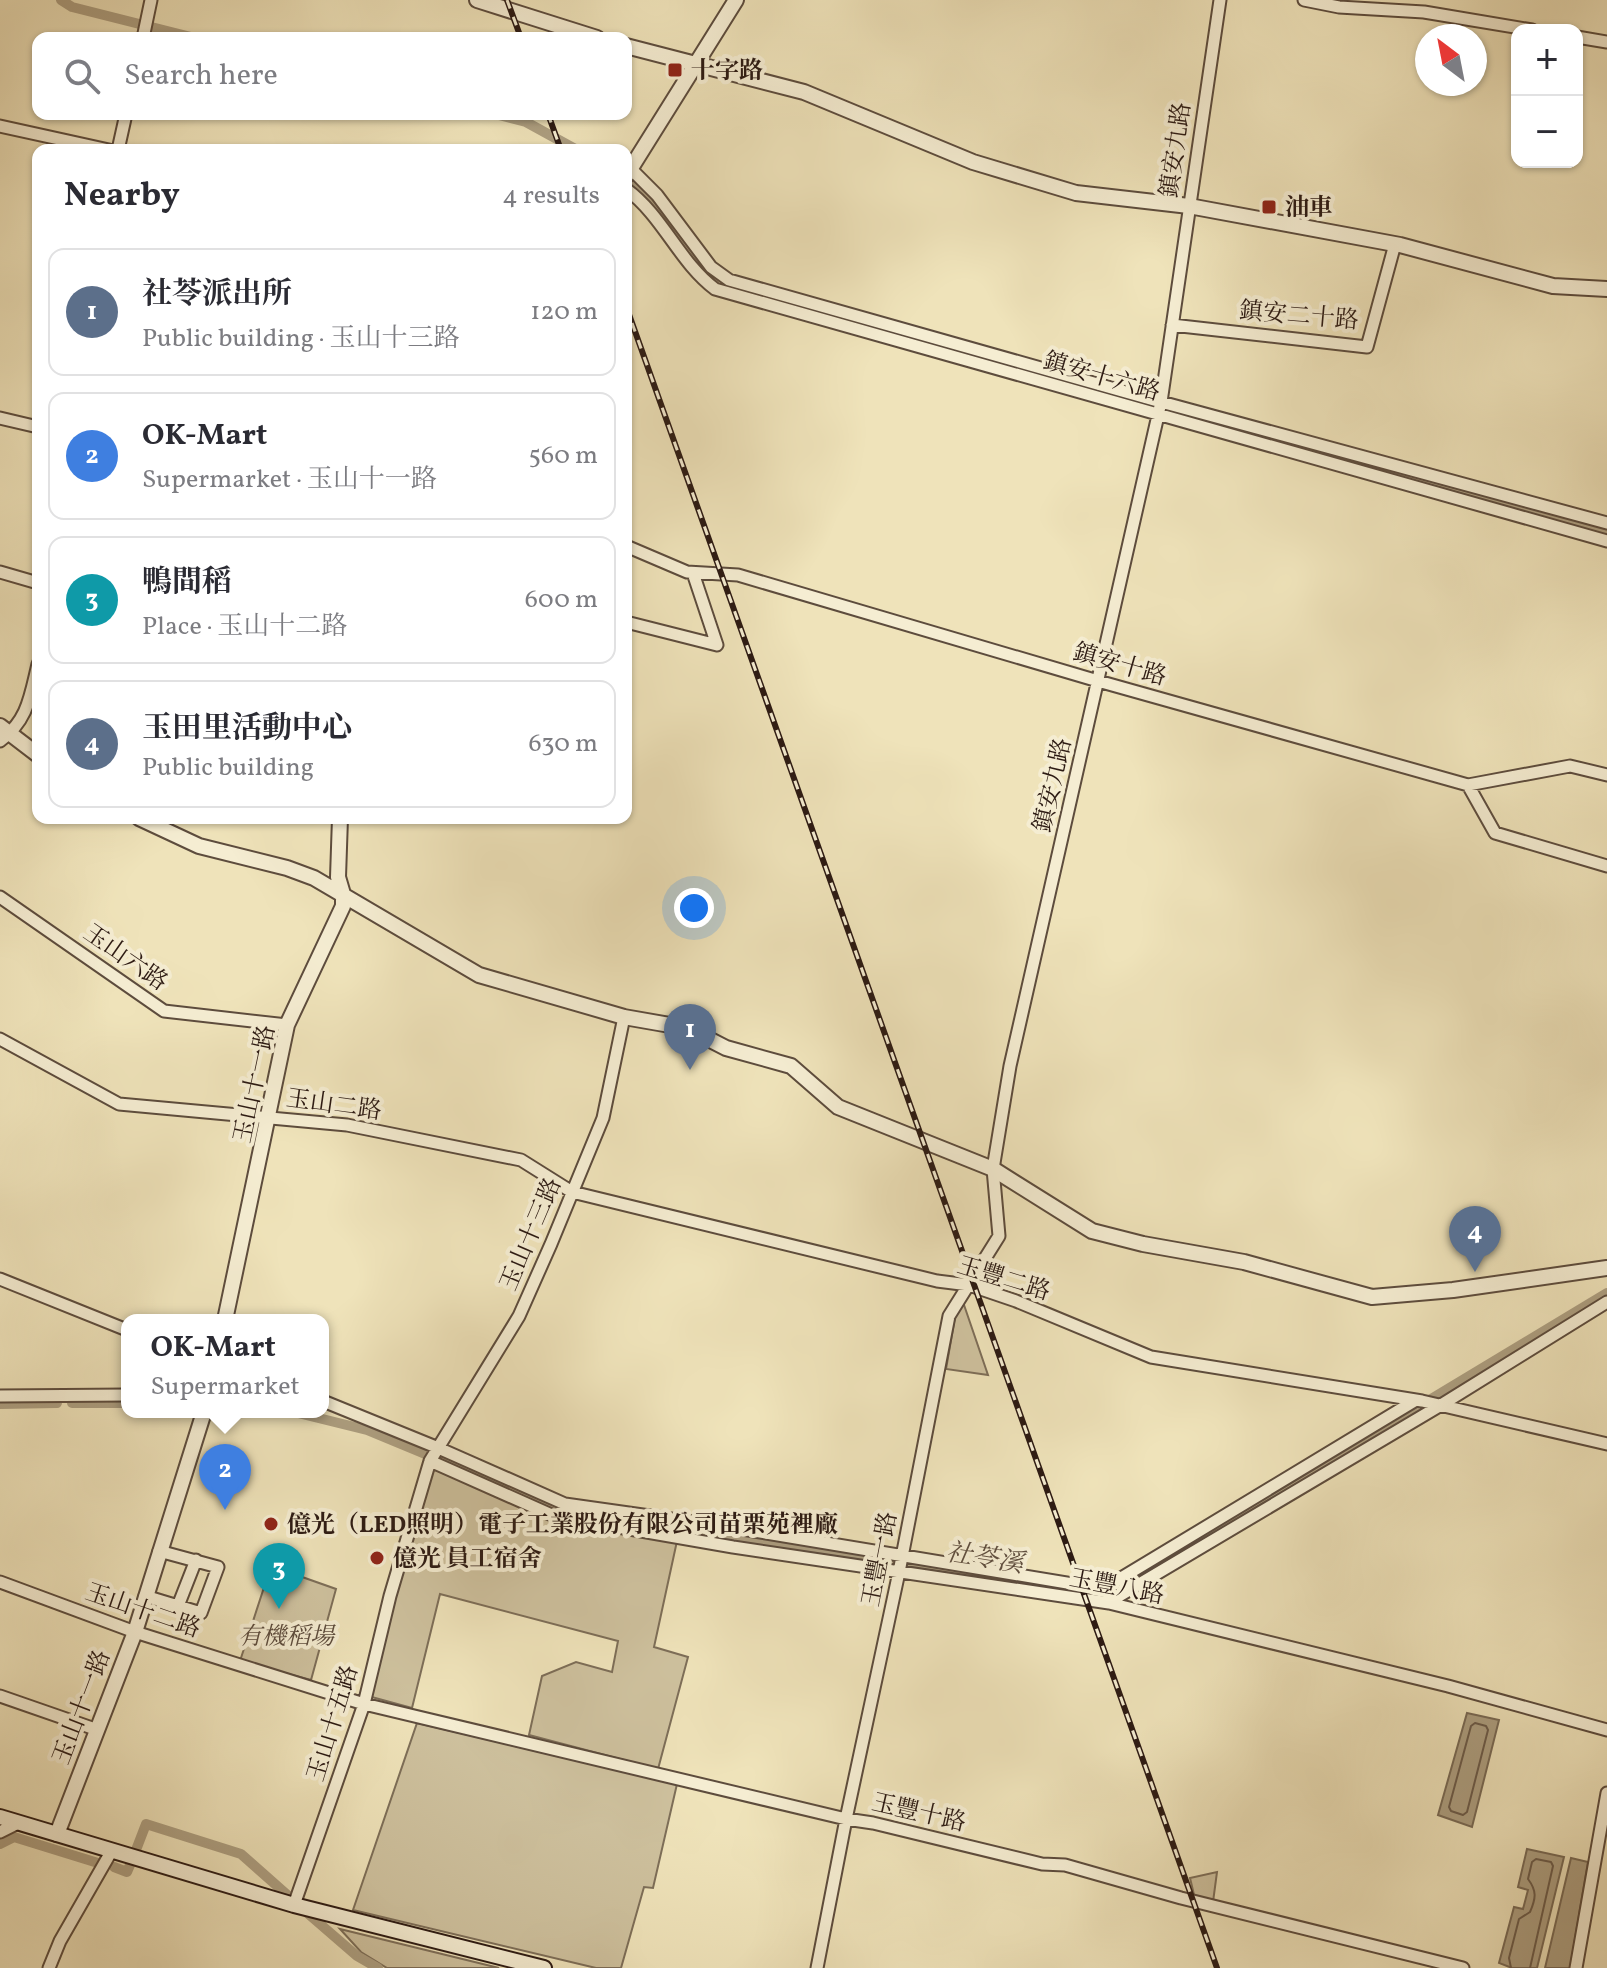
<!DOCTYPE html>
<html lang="en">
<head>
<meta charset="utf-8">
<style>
  body { margin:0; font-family:Vollkorn,"Noto Serif TC",serif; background:#f2f2f3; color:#2b2b33 }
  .controls { position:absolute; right:24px; top:24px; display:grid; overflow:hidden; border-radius:16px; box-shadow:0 2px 6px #0004 }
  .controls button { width:72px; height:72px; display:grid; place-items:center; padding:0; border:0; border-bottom:2px solid #e1e1e2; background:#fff; color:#2b2b33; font:40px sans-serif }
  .compass { position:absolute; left:1415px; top:24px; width:72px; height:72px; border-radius:50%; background:#fff; box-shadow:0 2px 6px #0004; rotate:328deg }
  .you { position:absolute; left:694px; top:908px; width:28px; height:28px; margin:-20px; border:6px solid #fff; border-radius:50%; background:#1a73e8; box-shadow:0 0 0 12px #1a73e833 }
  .badge { display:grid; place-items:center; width:52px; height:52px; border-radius:50%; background:#8f2418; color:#fff; font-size:26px; font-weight:700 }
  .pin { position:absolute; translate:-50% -66px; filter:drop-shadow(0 2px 4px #0008) }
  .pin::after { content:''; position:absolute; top:42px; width:28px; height:24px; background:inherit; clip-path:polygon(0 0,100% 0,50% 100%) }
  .popup { position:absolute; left:121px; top:1314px; width:208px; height:104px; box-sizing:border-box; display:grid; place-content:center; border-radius:16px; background:#fff; filter:drop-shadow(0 2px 6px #0005); font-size:26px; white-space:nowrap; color:#7c7c81 }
  .popup b { font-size:30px; color:#2b2b33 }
  .popup::after { content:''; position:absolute; left:50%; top:100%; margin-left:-16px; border:16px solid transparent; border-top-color:#fff }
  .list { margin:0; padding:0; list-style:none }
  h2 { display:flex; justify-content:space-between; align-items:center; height:104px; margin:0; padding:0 32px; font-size:34px }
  h2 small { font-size:26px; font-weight:400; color:#7c7c81 }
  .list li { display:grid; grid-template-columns:52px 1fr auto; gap:24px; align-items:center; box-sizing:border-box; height:128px; margin:0 16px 16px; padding:0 16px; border:2px solid #e1e1e2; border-radius:16px }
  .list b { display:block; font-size:30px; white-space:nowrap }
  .list p { margin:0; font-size:26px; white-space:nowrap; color:#7c7c81 }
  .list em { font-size:26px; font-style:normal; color:#7c7c81 }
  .icon { flex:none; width:44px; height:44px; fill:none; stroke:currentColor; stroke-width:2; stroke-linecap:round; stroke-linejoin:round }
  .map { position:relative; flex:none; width:1607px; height:1968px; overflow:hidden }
  .search { position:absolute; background:#fff; box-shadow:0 2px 6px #0004; left:32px; top:32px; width:600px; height:88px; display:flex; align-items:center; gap:20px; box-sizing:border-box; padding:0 28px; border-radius:16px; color:#7c7c81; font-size:30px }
  .panel { position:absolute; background:#fff; box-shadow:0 2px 6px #0004; left:32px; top:144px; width:600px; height:680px; border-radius:16px }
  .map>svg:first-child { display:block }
  .green { fill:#cec19e; stroke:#7d6e58; stroke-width:2 }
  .water { fill:#ad9f81; stroke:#796a55; stroke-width:2 }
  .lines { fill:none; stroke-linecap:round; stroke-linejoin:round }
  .shore { stroke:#6c5c4a; stroke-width:2 }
  .canal { stroke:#ad9f81; stroke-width:10 }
  .minor-casing { stroke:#5d4c3d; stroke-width:15 }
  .tertiary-casing { stroke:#5d4c3d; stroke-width:18 }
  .secondary-casing { stroke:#2c1a13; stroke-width:18 }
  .minor { stroke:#f5edd2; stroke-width:11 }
  .tertiary { stroke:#f5edd2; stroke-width:14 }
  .secondary { stroke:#f5edd2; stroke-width:14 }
  .rail-casing { stroke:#2c1a13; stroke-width:6 }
  .rail { stroke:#f5edd2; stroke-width:3; stroke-dasharray:9; stroke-linecap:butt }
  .poi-dot { fill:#8f2418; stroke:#f5edd2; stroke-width:3 }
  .labels { text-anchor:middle; stroke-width:8; stroke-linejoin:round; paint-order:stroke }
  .poi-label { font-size:24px; font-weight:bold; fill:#2c1a13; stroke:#f5edd2; text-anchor:start }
  .street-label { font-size:24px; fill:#2c1a13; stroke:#f5edd2 }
  .park-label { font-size:24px; font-style:italic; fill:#5d4c3d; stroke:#f5edd2 }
  .water-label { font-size:26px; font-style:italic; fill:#604f3f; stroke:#f5edd2 }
</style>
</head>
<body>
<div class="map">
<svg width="1607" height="1968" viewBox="0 0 1607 1968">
  <rect width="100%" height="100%" fill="#efe3ba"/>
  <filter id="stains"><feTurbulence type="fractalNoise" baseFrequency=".0025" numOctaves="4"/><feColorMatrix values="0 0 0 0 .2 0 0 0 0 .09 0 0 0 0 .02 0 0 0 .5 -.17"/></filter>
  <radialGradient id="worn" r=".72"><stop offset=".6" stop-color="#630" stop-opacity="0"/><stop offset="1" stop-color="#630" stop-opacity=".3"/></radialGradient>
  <path class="green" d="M963 1302 988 1375 946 1369 955 1317Z
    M431 1468 554 1520 677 1541 654 1647 688 1657 658 1769 529 1735 542 1676 576 1662 612 1672 618 1641 440 1594 412 1708 368 1696Z
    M271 1566 336 1589 311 1680 240 1661Z
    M417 1723 677 1784 653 1888 644 1887 621 1968H596L353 1910Z
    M1217 1872 1213 1902 1195 1899 1190 1878Z
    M340 1929 499 1968H387L361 1952Z"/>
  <path class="water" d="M1467 1713 1499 1720 1472 1827 1438 1815Z
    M1527 1849 1564 1857 1537 1968H1512L1499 1963 1514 1907 1523 1909 1528 1890 1518 1887Z
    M1571 1858 1588 1862 1570 1968H1545Z"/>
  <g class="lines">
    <path class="shore" d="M1475 1723 1486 1726 1488 1730 1467 1812 1463 1815 1451 1811 1449 1807 1471 1726Z
      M1511 1968 1509 1958 1519 1919 1530 1912C1536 1898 1537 1891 1528 1879L1532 1862 1536 1859 1551 1862 1553 1866 1530 1968"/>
    <path class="canal" d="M61 0 72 7 195 38
      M495 114 526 122 577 150
      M631 183C638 188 646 192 651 198 675 226 691 268 724 286L1033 372
      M1048 377 1607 533
      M72 1403H127
      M0 1404 57 1403
      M294 1412 367 1430 561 1510 991 1580
      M1090 1596 1101 1598 1607 1293
      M0 1844 14 1837 98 1863
      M136 1850 146 1824 241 1854 293 1900
      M114 1867 127 1872 130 1865
      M305 1911 357 1956 378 1968"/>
    <defs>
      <path id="minor" d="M1304 0 1339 7 1424 12 1532 30
        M1577 37 1607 42
        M143 38 151 0
        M0 126 109 150
        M118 150 126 114
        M631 169 657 195 711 267 729 280 1161 402 1607 523
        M626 189C663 216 679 262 715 289L1607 541
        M1172 325 1367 347 1395 244
        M0 418 38 427
        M626 546 687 572 738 575 1098 681 1468 785 1570 766 1607 775
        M0 572 38 583
        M626 622 717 645 693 573
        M0 741C28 720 30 697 38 664
        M1468 785 1495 833 1607 866
        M0 897 164 1011 287 1025
        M0 1039 119 1104 347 1125 521 1160 572 1192 937 1281 969 1285 1016 1301 1151 1357 1422 1401 1607 1444
        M0 1279 127 1330
        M0 1396 127 1395
        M323 1401 436 1447 565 1504 742 1529 1103 1589 1416 1400
        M430 1461 554 1516 733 1547 1109 1603 1448 1686 1607 1730
        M0 1582 135 1632 364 1704 846 1819 873 1823 1042 1864 1065 1865 1181 1898 1463 1968
        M145 1596 201 1613 218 1567 159 1551
        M1109 1602 1441 1405 1607 1302
        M178 1606 196 1560
        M0 1696 95 1729
        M0 1832 18 1823
        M294 1905 364 1704 390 1596 430 1461 519 1316 551 1244 603 1118 624 1017
        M49 1968 60 1941 111 1852
        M817 1968 846 1819 899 1572 949 1316 999 1236 993 1169 1010 1066 1161 402 1220 0
        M1576 1968 1607 1793"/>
      <path id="tertiary" d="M477 0 597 38
        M626 46 804 92 973 162 1076 193 1189 206 1400 245 1553 286 1607 289
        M626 176 736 0
        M0 726 38 755
        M139 818 199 846 287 868 314 878 479 975 624 1017 687 1028 726 1048 791 1066 838 1107 993 1169 1092 1231 1143 1244 1244 1262 1372 1297 1453 1290 1607 1268
        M225 1320 287 1025 343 906V894L338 877 340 818
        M57 1834 135 1632 204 1412"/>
      <path id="secondary" d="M0 1817 294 1905 544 1968"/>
    </defs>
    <use href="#minor" class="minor-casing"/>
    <use href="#tertiary" class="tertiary-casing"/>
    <use href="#secondary" class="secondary-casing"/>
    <use href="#minor" class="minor"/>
    <use href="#tertiary" class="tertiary"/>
    <use href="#secondary" class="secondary"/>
    <defs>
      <path id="rail" d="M507 0 521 38
        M548 114 561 150
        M626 306 1217 1968"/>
    </defs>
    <use href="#rail" class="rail-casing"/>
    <use href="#rail" class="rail"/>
  </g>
  <g class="poi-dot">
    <rect x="667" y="62" width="16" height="16" rx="4"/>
    <rect x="1261" y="199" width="16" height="16" rx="4"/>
    <circle cx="271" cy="1524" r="8"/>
    <circle cx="377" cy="1558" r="8"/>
  </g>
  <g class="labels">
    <g class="poi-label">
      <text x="691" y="78">十字路</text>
      <text x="1285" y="215">油車</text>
      <text x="287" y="1532">億光（LED照明）電子工業股份有限公司苗栗苑裡廠</text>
      <text x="393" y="1566">億光 員工宿舍</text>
    </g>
    <g class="street-label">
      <text transform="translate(1175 150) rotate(-82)" y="8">鎮安九路</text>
      <text transform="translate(1299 315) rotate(5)" y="8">鎮安二十路</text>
      <text transform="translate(1102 376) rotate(16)" y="8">鎮安十六路</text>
      <text transform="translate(1120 664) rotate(16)" y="8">鎮安十路</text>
      <text transform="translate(1052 785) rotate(-77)" y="8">鎮安九路</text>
      <text transform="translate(126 957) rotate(35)" y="8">玉山六路</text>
      <text transform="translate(254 1084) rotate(-78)" y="8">玉山十一路</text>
      <text transform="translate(334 1104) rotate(8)" y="8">玉山二路</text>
      <text transform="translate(530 1234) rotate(-67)" y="8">玉山十三路</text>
      <text transform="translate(1004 1278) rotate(17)" y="8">玉豐二路</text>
      <text transform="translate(879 1559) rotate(-79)" y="8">玉豐一路</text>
      <text transform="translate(1117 1586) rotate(11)" y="8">玉豐八路</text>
      <text transform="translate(143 1610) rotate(19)" y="8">玉山十二路</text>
      <text transform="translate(81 1707) rotate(-69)" y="8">玉山十一路</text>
      <text transform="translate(332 1723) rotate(-73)" y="8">玉山十五路</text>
      <text transform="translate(919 1812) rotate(13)" y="8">玉豐十路</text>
    </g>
    <g class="park-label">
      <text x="286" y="1644">有機稻場</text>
    </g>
    <g class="water-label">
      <text transform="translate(985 1557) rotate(9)" y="9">社苓溪</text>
    </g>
  </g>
  <rect width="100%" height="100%" filter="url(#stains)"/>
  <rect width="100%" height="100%" fill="url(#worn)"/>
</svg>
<div class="controls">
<button>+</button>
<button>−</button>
</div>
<svg class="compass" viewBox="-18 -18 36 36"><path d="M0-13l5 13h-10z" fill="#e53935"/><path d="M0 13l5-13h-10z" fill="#7c7c81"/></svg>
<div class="you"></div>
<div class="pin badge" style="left:690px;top:1070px;background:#5c6f8a">1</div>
<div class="pin badge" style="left:225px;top:1510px;background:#3f7fe0">2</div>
<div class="popup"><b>OK-Mart</b>Supermarket</div>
<div class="pin badge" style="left:279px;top:1609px;background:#0f9aa8">3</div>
<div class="pin badge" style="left:1475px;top:1272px;background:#5c6f8a">4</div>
<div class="search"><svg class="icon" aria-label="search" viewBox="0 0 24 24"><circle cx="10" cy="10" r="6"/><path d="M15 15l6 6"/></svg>Search here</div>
<section class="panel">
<h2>Nearby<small>4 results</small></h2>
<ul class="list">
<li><span class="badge" style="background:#5c6f8a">1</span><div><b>社苓派出所</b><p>Public building · 玉山十三路</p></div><em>120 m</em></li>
<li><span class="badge" style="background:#3f7fe0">2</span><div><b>OK-Mart</b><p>Supermarket · 玉山十一路</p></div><em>560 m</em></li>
<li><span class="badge" style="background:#0f9aa8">3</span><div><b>鴨間稻</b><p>Place · 玉山十二路</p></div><em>600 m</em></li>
<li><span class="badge" style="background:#5c6f8a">4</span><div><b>玉田里活動中心</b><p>Public building</p></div><em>630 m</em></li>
</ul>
</section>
</div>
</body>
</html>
